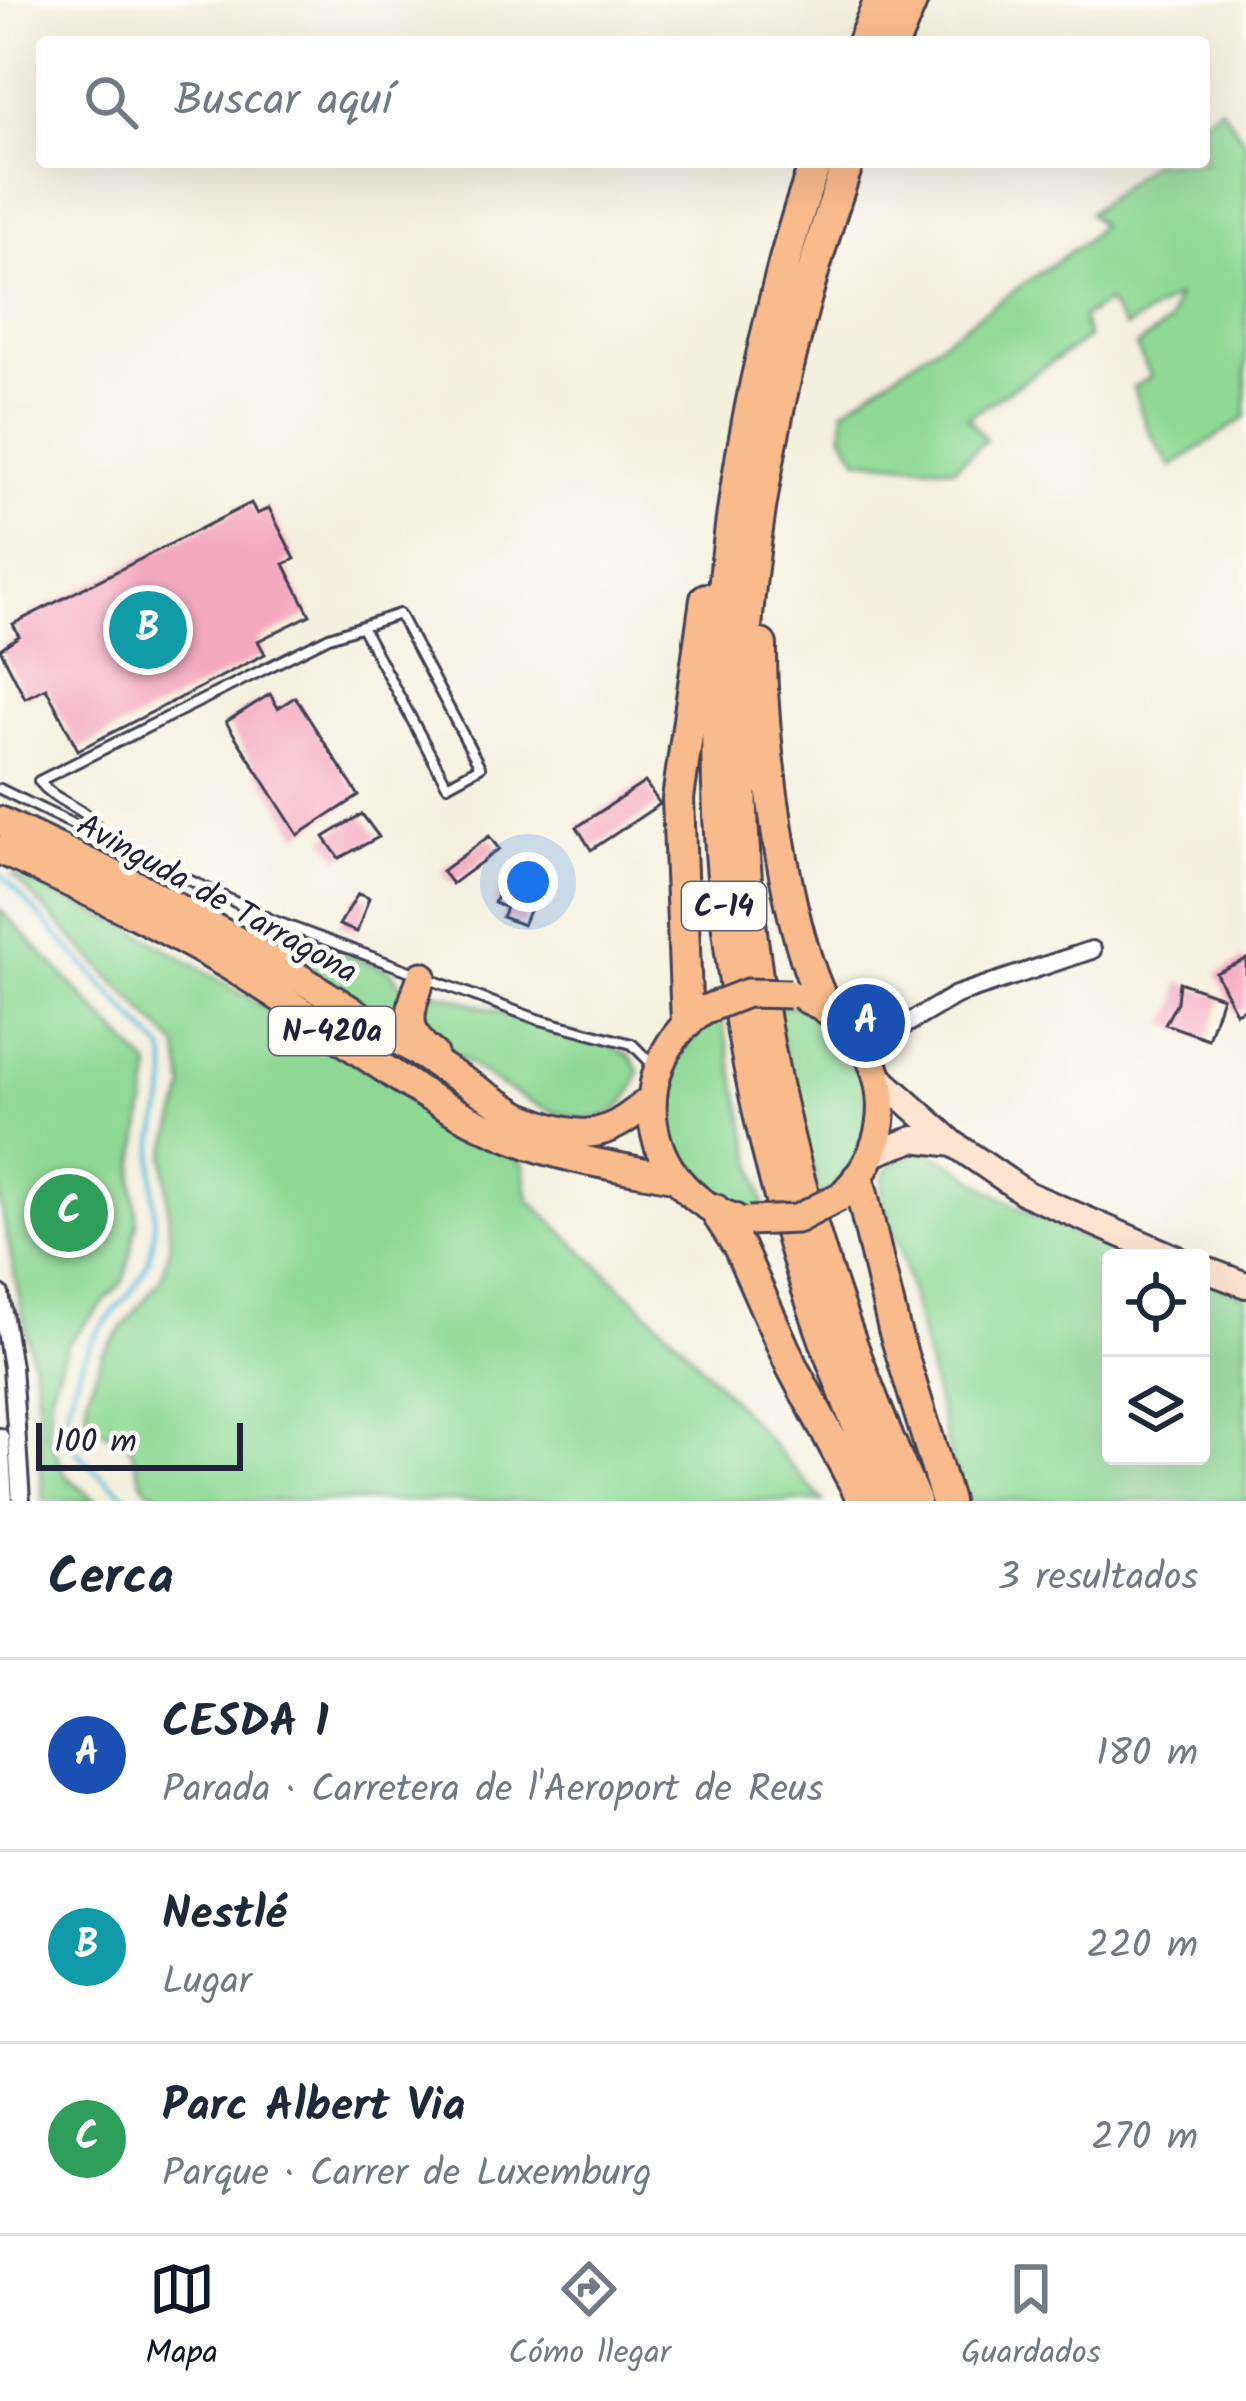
<!DOCTYPE html>
<html lang="es">
<head>
<meta charset="utf-8">
<style>
  body { margin:0; font-family:Kalam,sans-serif; background:#f6f6f7; color:#1f2937 }
  .controls { position:absolute; right:36px; bottom:36px; display:grid; overflow:hidden; border-radius:12px; box-shadow:0 12px 48px #0002 }
  .controls button { width:108px; height:108px; display:grid; place-items:center; padding:0; border:0; border-bottom:3px solid #e0e1e3; background:#fff; color:#1f2937; font:60px sans-serif }
  .scale { position:absolute; left:36px; bottom:30px; width:207px; box-sizing:border-box; padding-left:12px; border:6px solid #22223b; border-top:0; font-size:33px; line-height:42px; white-space:nowrap; color:#22223b; -webkit-text-stroke:9px #fdfcf7; paint-order:stroke }
  .you { position:absolute; left:528px; top:882px; width:42px; height:42px; margin:-30px; border:9px solid #fff; border-radius:50%; background:#1a73e8; box-shadow:0 0 0 18px #1a73e833 }
  .badge { display:grid; place-items:center; width:78px; height:78px; border-radius:50%; background:#111827; color:#fff; font-size:39px; font-weight:700 }
  .pin { position:absolute; translate:-50% -50%; border:6px solid #fff; box-shadow:0 3px 12px #0006 }
  .list { margin:0; padding:0; list-style:none }
  h2 { display:flex; justify-content:space-between; align-items:center; height:156px; margin:0; padding:0 48px; font-size:51px }
  h2 small { font-size:39px; font-weight:400; color:#747a83 }
  .list li { display:grid; grid-template-columns:78px 1fr auto; gap:36px; align-items:center; box-sizing:border-box; height:192px; padding:0 48px; border-top:3px solid #e0e1e3 }
  .list b { display:block; font-size:45px; white-space:nowrap }
  .list p { margin:0; font-size:39px; white-space:nowrap; color:#747a83 }
  .list em { font-size:39px; font-style:normal; color:#747a83 }
  .icon { flex:none; width:66px; height:66px; fill:none; stroke:currentColor; stroke-width:2; stroke-linecap:round; stroke-linejoin:round }
  .map { position:relative; flex:none; width:1246px; height:1501px; overflow:hidden }
  .search { position:absolute; background:#fff; box-shadow:0 12px 48px #0002; left:36px; right:36px; top:36px; height:132px; display:flex; align-items:center; gap:30px; box-sizing:border-box; padding:0 42px; border-radius:12px; color:#747a83; font-size:45px }
  .sheet { height:732px; background:#fff }
  nav { display:flex; justify-content:space-around; align-items:center; box-sizing:border-box; height:168px; border-top:3px solid #e0e1e3; background:#fff; font-size:33px; color:#747a83 }
  nav a { display:grid; justify-items:center; gap:6px }
  nav .on { color:#111827 }
  .map>svg:first-child { display:block }
  .green { fill:#8fd996; stroke:#587e68; stroke-width:3 }
  .lines { fill:none; stroke-linecap:round; stroke-linejoin:round }
  .stream { stroke:#5db9db; stroke-width:4.5 }
  .building { fill:#f4a9c1 }
  .service-casing { stroke:#424153; stroke-width:14 }
  .minor-casing { stroke:#424153; stroke-width:22 }
  .secondary-casing { stroke:#424153; stroke-width:30 }
  .primary-casing { stroke:#424153; stroke-width:33 }
  .motorway-casing { stroke:#424153; stroke-width:36 }
  .service { stroke:#fff; stroke-width:8 }
  .minor { stroke:#fff; stroke-width:16 }
  .secondary { stroke:#fde4d1; stroke-width:24 }
  .primary { stroke:#fabb8c; stroke-width:27 }
  .motorway { stroke:#fabb8c; stroke-width:30 }
  .primary-bridge-casing { stroke:#424153; stroke-width:33; stroke-linecap:butt }
  .primary-bridge { stroke:#fabb8c; stroke-width:27 }
  .labels { text-anchor:middle; stroke-width:10; stroke-linejoin:round; paint-order:stroke }
  .shield { fill:#fdfcf7; stroke:#646373; stroke-width:3 }
  .shield-label { font-size:30px; font-weight:bold; fill:#22223b }
  .street-label { font-size:33px; fill:#22223b; stroke:#fdfcf7 }
</style>
</head>
<body>
<div class="map">
<svg width="1246" height="1501" viewBox="0 0 1246 1501">
  <rect width="100%" height="100%" fill="#fdfcf7"/>
  <filter id="ink" filterUnits="userSpaceOnUse"><feTurbulence type="fractalNoise" baseFrequency=".00833" numOctaves="2"/><feDisplacementMap in="SourceGraphic" scale="24" xChannelSelector="R" yChannelSelector="G"/><feConvolveMatrix kernelMatrix="1 2 1 2 8 2 1 2 1" color-interpolation-filters="sRGB"/></filter>
  <filter id="wash" filterUnits="userSpaceOnUse"><feTurbulence type="fractalNoise" baseFrequency=".004" numOctaves="4" result="noise"/><feDisplacementMap in="SourceGraphic" scale="48" xChannelSelector="R" yChannelSelector="G"/><feGaussianBlur stdDeviation="2.7" result="paint"/><feColorMatrix in="noise" values="0 0 0 0 0 0 0 0 0 0 0 0 0 0 0 0 0 1.4 0 .05"/><feComposite in="paint" operator="in"/></filter>
  <g filter="url(#wash)">
    <rect width="100%" height="100%" fill="#f4f0de"/>
    <path class="green" d="M1220 106 1246 143V417L1171 467 1146 426 1133 387 1151 377 1136 346 1169 323 1176 297 1125 328 1107 302 1082 318 1088 338 968 417 986 440 954 468 858 459 843 434 844 409 1084 242 1100 226 1089 213 1152 162H1204V119Z
      M11 874 137 931 523 1162 529 1200 680 1342 823 1501H167L143 1485 130 1446 87 1422V1396L103 1353 162 1277 170 1243 165 1156 185 1089 178 1047Z
      M0 909 151 1068 133 1179 137 1223 125 1279 67 1344 51 1391 48 1433 66 1476 97 1501H43L36 1380 0 1203Z
      M267 925 390 970 406 991 401 1031 261 935Z
      M432 991 611 1046 631 1057 639 1071C612 1183 472 1066 425 1031L424 996Z
      M791 1005C878 1033 896 1145 819 1197L773 1006Z
      M721 1016 765 1212C743 1208 721 1203 702 1190 638 1145 658 1049 721 1016Z
      M917 1152C947 1152 973 1181 999 1196 1044 1221 1095 1248 1146 1258H1111V1456H1201V1279L1246 1295V1501H961L902 1256 882 1197 883 1176 892 1163Z"/>
    <g class="lines">
      <path class="stream" d="M0 873 164 1051C173 1085 160 1108 155 1142 148 1182 162 1222 148 1261 137 1293 112 1310 95 1336 82 1358 62 1408 68 1434 75 1459 113 1484 132 1501"/>
    </g>
    <g id="blocks">
      <path class="building" d="M251 503 257 514 269 508 295 559 284 564 310 615 258 641 265 654 78 750 46 688 25 698 0 649 19 636 13 624Z
        M270 694 278 708 295 697 359 796 298 835 226 722Z
        M645 782 660 804 591 850 577 827Z
        M362 814 379 837 339 858 324 837Z
        M489 836 499 849 452 884 442 871Z
        M501 886 534 899 523 925 502 917 506 908 494 903Z
        M358 894 369 898 357 932 339 925Z
        M1246 959V1008L1236 1013 1216 973Z
        M1179 982 1222 997 1208 1039 1165 1024 1177 1002Z"/>
    </g>
  </g>
  <g filter="url(#ink)">
    <use href="#blocks" fill-opacity="0" stroke="#424153" stroke-width="3"/>
    <g class="lines">
      <defs>
        <path id="service" d="M0 789 272 920 415 973
          M103 839C91 805 59 807 39 781L329 637 399 614 480 767 447 785 363 629
          M429 979 537 1019 632 1044 652 1064"/>
        <path id="minor" d="M866 1048 956 995 1092 950
          M0 1294 12 1367 21 1501
          M0 1437 4 1501"/>
        <path id="secondary" d="M879 1077 954 1144 1027 1194 1176 1258
          M873 1154 914 1139 954 1144
          M1201 1268 1246 1285"/>
        <path id="primary" d="M0 821 140 887 263 955 519 1116C580 1140 601 1143 651 1099
          M0 850C88 891 177 932 259 984 342 1036 424 1105 516 1140 567 1160 621 1167 675 1178
          M422 976C410 1009 401 1031 433 1054
          M806 999C887 1031 907 1131 845 1192
          M702 1011C623 1068 641 1187 734 1218"/>
        <path id="motorway" d="M863 42 880 0
          M894 42 912 0
          M816 162C789 233 773 307 756 382 672 769 728 1142 890 1501
          M848 162C683 638 711 1043 915 1501
          M761 645C760 738 784 928 826 1008
          M687 1023 678 799 706 599
          M858 1178 894 1329 947 1501
          M715 1210 739 1247 792 1367 864 1501"/>
      </defs>
      <use href="#service" class="service-casing"/>
      <use href="#minor" class="minor-casing"/>
      <use href="#secondary" class="secondary-casing"/>
      <use href="#primary" class="primary-casing"/>
      <use href="#motorway" class="motorway-casing"/>
      <use href="#service" class="service"/>
      <use href="#minor" class="minor"/>
      <use href="#secondary" class="secondary"/>
      <use href="#primary" class="primary"/>
      <use href="#motorway" class="motorway"/>
      <defs>
        <path id="primary-bridge" d="M706 1009 747 993 790 994
          M749 1221 797 1219 839 1197"/>
      </defs>
      <use href="#primary-bridge" class="primary-bridge-casing"/>
      <use href="#primary-bridge" class="primary-bridge"/>
    </g>
  </g>
  <g class="labels">
    <g class="shield">
      <rect x="682" y="882" width="84" height="48" rx="9"/>
      <rect x="269" y="1007" width="126" height="48" rx="9"/>
    </g>
    <g class="shield-label">
      <text x="724" y="916">C-14</text>
      <text x="332" y="1041">N-420a</text>
    </g>
    <g class="street-label">
      <text transform="translate(218 897) rotate(29)" y="12">Avinguda de Tarragona</text>
    </g>
  </g>
</svg>
<div class="controls">
<button><svg class="icon" aria-label="locate" viewBox="0 0 24 24"><circle cx="12" cy="12" r="6"/><path d="M12 2v4M12 18v4M2 12h4M18 12h4"/></svg></button>
<button><svg class="icon" aria-label="layers" viewBox="0 0 24 24"><path d="M12 4l9 5-9 5-9-5zM3 14l9 5 9-5"/></svg></button>
</div>
<div class="scale">100 m</div>
<div class="you"></div>
<div class="pin badge" style="left:866px;top:1023px;background:#1a4fb4">A</div>
<div class="pin badge" style="left:148px;top:630px;background:#0f9aa8">B</div>
<div class="pin badge" style="left:69px;top:1213px;background:#2e9e5b">C</div>
<div class="search"><svg class="icon" aria-label="search" viewBox="0 0 24 24"><circle cx="10" cy="10" r="6"/><path d="M15 15l6 6"/></svg>Buscar aquí</div>
</div>
<section class="sheet">
<h2>Cerca<small>3 resultados</small></h2>
<ul class="list">
<li><span class="badge" style="background:#1a4fb4">A</span><div><b>CESDA 1</b><p>Parada · Carretera de l'Aeroport de Reus</p></div><em>180 m</em></li>
<li><span class="badge" style="background:#0f9aa8">B</span><div><b>Nestlé</b><p>Lugar</p></div><em>220 m</em></li>
<li><span class="badge" style="background:#2e9e5b">C</span><div><b>Parc Albert Via</b><p>Parque · Carrer de Luxemburg</p></div><em>270 m</em></li>
</ul>
</section>
<nav>
<a class="on"><svg class="icon" aria-label="map" viewBox="0 0 24 24"><path d="M3 6l6-2 6 2 6-2v14l-6 2-6-2-6 2zM9 4v14M15 6v14"/></svg>Mapa</a>
<a><svg class="icon" aria-label="directions" viewBox="0 0 24 24"><path d="M12 3l9 9-9 9-9-9zM9 14v-3h6M13 9l2 2-2 2"/></svg>Cómo llegar</a>
<a><svg class="icon" aria-label="saved" viewBox="0 0 24 24"><path d="M7 4h10v16l-5-4-5 4z"/></svg>Guardados</a>
</nav>
</body>
</html>
